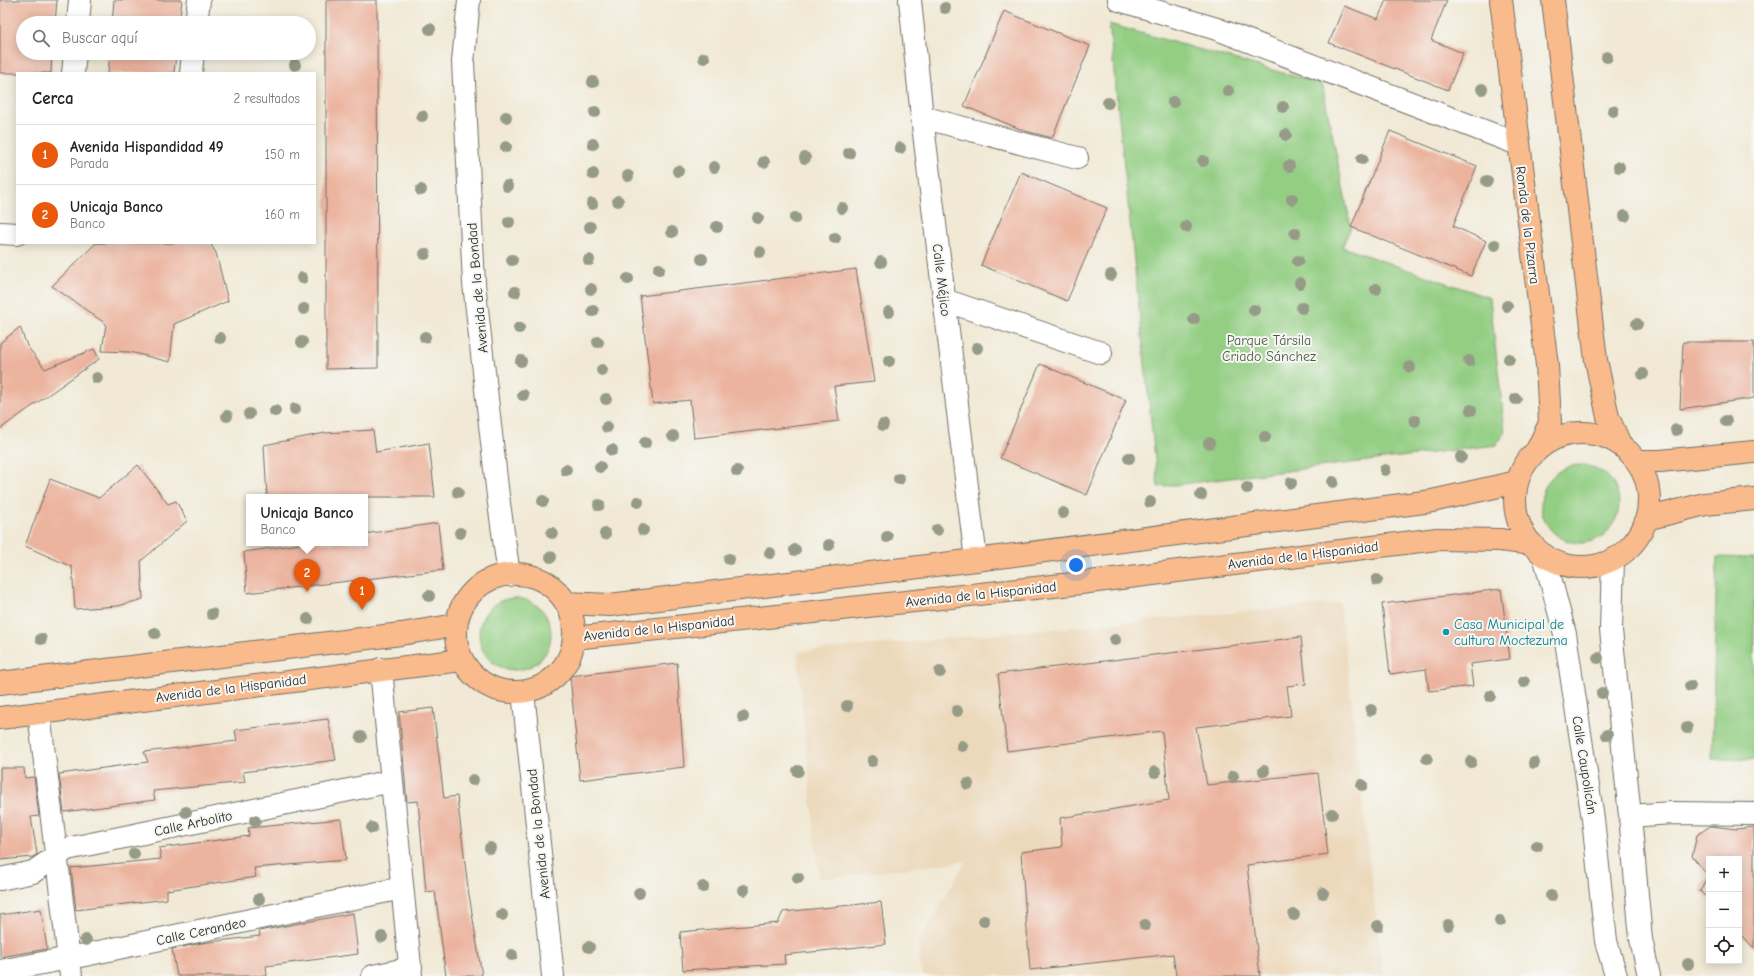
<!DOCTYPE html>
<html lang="es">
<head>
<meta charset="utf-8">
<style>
  body { margin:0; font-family:"Comic Neue",sans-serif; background:#f6f6f6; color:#222 }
  .controls { position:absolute; right:12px; bottom:12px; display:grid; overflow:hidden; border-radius:0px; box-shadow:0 2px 10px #0003 }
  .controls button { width:36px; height:36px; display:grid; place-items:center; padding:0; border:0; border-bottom:1px solid #e0e0e0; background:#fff; color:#222; font:20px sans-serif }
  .you { position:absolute; left:1076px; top:565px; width:14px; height:14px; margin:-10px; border:3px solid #fff; border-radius:50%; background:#1a73e8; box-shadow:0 0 0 6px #1a73e833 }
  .badge { display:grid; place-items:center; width:26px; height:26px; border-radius:50%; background:#ea580c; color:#fff; font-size:13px; font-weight:700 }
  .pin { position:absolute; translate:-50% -33px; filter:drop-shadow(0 1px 2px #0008) }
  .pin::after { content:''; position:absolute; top:21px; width:14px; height:12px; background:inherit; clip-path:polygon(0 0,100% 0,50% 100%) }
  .popup { position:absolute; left:246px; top:494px; width:122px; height:52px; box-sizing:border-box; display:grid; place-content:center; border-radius:0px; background:#fff; filter:drop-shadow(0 1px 3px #0005); font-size:13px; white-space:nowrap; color:#767676 }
  .popup b { font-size:15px; color:#222 }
  .popup::after { content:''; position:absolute; left:50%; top:100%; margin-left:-8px; border:8px solid transparent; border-top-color:#fff }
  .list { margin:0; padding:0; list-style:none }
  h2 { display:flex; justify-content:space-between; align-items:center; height:52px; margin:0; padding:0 16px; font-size:17px }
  h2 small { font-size:13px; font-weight:400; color:#767676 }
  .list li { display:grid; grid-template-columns:26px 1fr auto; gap:12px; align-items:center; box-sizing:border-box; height:60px; padding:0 16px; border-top:1px solid #e0e0e0 }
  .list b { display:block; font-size:15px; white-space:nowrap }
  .list p { margin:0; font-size:13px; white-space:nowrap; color:#767676 }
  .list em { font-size:13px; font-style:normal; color:#767676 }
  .icon { flex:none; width:22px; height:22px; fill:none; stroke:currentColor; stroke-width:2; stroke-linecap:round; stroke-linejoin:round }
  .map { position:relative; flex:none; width:1754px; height:976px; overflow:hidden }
  .search { position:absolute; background:#fff; box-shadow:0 2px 10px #0003; left:16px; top:16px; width:300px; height:44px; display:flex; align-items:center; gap:10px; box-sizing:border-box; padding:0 14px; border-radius:22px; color:#767676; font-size:15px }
  .panel { position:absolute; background:#fff; box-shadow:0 2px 10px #0003; left:16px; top:72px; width:300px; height:172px; border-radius:0px }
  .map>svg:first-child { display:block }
  .built { fill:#ecd8ba }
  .green { fill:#93ce83; stroke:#5f7c57 }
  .building { fill:#ecb49f }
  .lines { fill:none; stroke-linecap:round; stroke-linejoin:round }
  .minor-casing { stroke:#706e66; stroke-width:24 }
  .major-casing { stroke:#706e66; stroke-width:24 }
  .minor { stroke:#fff; stroke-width:22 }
  .major { stroke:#fabb8c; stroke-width:22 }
  .tree { fill:#959b86 }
  .culture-dot { fill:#0f9aa8; stroke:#f6f6f2; stroke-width:1.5 }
  .labels { text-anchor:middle; stroke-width:4; stroke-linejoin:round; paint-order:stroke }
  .street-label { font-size:14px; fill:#2b2b2b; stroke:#f6f6f2 }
  .park-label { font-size:14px; fill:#4a5c45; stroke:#f6f6f2 }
  .culture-label { font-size:14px; fill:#0d838f; stroke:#f6f6f2; text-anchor:start }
</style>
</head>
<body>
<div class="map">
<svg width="1754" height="976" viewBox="0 0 1754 976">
  <rect width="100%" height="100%" fill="#f6f6f2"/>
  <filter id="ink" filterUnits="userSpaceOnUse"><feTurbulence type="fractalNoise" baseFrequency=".025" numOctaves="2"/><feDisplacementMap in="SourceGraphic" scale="8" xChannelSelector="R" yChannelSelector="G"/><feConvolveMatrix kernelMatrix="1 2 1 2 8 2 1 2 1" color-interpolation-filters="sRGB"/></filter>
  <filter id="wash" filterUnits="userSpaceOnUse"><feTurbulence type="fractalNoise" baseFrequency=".012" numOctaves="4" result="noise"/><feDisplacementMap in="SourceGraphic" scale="16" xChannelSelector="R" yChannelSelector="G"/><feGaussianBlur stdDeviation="0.9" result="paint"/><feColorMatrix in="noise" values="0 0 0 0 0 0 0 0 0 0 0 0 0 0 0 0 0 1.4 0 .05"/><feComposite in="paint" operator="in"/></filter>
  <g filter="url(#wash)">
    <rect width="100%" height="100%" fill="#f1e9d5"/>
    <path class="built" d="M1340 603 1383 976H922L918 943 966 861 819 879 797 652Z"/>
    <path class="green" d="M1109 24 1322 84 1351 227 1342 247 1490 298 1505 433 1496 445 1158 487Z
      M1541 504a39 39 0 1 1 78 0a39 39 0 1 1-78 0Z
      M1717 557 1754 558V760L1712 759Z
      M479 634a36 36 0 1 1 72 0a36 36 0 1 1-72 0Z"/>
    <g id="blocks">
      <path class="building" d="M0 0H57L55 23H23V53H52L51 73H0Z
        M114 0H182L179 23H112Z
        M326 0H377L378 368 326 369Z
        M1386 0H1447L1431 40 1463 53 1448 90 1329 43 1344 6 1378 19Z
        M1004 11 1090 46 1052 138 1025 131 964 106Z
        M110 53H176L174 73H108Z
        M1390 131 1477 166 1453 226 1486 241 1471 276 1351 227Z
        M1021 172 1107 208 1067 301 981 265Z
        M96 243H210L216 253 228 301 174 324 170 362 130 352 102 351 106 324 52 286Z
        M856 269 874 382 834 386 839 421 694 438 690 400 653 404 640 296Z
        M20 327 27 346 45 369 94 349 99 359 0 429V343Z
        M1683 342H1754V398L1680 409Z
        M1040 364 1126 400 1087 495 1000 458Z
        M373 430 376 452 429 443 435 497H267L264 445 325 433Z
        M138 465 168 504 176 501 187 521 141 561 143 599 118 606 75 609 72 567 25 546 50 479 99 498Z
        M438 523 443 570 247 593 244 552 307 543H365V534Z
        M1501 589 1510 659 1470 664 1473 686 1429 691 1426 669 1390 674 1382 604Z
        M1301 637 1306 684 1287 686 1291 716 1196 727 1207 785 1318 773 1328 854 1247 865 1260 976H1176L1173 954 1030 970 1021 852 1062 847 1060 818 1169 800 1162 731 1007 751 998 674Z
        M677 663 684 767 580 780 570 676Z
        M433 708 444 798 457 796 468 888 482 976H446L435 891 426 892 418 801 407 802 399 712Z
        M328 719 336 760 243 772 245 782 153 791 155 800 64 812 59 774 148 762 144 752 237 741 235 730Z
        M0 768H24L25 778 34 777 39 816 31 817 37 854 33 857 0 860Z
        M341 819 346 860 254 868 256 877 167 890V899L76 910 71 868 161 859 159 848 249 836 248 828Z
        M1710 826 1737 829 1754 827V948L1739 932V859H1709V900L1700 891 1708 875 1692 856 1697 835Z
        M881 902 886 944 784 955 785 964 683 970 680 932 778 923 783 912Z
        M41 909 47 949 0 957V915Z
        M353 913 358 954 266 966 267 976H177L172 949 202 943 260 936 259 931Z"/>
    </g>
  </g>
  <g filter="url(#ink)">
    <use href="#blocks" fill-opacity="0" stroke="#706e66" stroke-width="1"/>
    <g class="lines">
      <defs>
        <path id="minor" d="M469 0 463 62 474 283 498 496 509 575
          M910 0 922 117 976 560
          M1119 0 1217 29 1518 144
          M78 23 80 0
          M196 23 199 0
          M73 73 75 53
          M191 73 193 53
          M922 117 1077 158
          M0 233 17 234
          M944 300 1101 353
          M1544 555 1565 634 1593 819 1606 941 1616 976
          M1613 559 1611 630 1630 816 1641 939 1649 976
          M381 669 411 976
          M523 692 553 976
          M39 713 71 976
          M1630 816 1672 813 1754 814
          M0 879 33 872 67 849 392 781
          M0 971 85 955 402 888
          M373 976 411 968"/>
        <path id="major" d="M1501 0 1547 365 1550 423 1538 448
          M1553 0 1596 360 1608 417 1620 444
          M1515 500a67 67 0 1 1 134 0a67 67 0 1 1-134 0Z
          M1637 461H1660L1754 452
          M1646 519 1705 504 1754 499
          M456 633a59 59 0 1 1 118 0a59 59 0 1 1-118 0Z
          M566 603 610 605 976 560 1432 501 1517 482
          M574 638 1081 583 1437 539 1500 540 1532 544
          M0 683 401 634 456 625
          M0 718 462 660"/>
      </defs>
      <use href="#minor" class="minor-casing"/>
      <use href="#major" class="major-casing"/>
      <use href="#minor" class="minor"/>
      <use href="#major" class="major"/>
    </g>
    <g class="tree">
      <circle cx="945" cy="8" r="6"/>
      <circle cx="430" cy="29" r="6"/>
      <circle cx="1607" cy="57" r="6"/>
      <circle cx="704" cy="58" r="6"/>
      <circle cx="295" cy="65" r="6"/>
      <circle cx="593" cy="82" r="6"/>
      <circle cx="1482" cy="89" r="6"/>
      <circle cx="1228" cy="91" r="6"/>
      <circle cx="1173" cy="102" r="6"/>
      <circle cx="1108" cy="103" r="6"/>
      <circle cx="1283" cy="107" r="6"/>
      <circle cx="1613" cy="111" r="6"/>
      <circle cx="595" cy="112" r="6"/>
      <circle cx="422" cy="116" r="6"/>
      <circle cx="506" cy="117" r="6"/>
      <circle cx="1286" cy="135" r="6"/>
      <circle cx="593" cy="144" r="6"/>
      <circle cx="506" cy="147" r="6"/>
      <circle cx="900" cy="148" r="6"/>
      <circle cx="849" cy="153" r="6"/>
      <circle cx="805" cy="158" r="6"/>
      <circle cx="1362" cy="159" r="6"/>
      <circle cx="1203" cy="161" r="6"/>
      <circle cx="764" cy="162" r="6"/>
      <circle cx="1289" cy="166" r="6"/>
      <circle cx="714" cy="167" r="6"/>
      <circle cx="1619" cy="167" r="6"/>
      <circle cx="678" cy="171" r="6"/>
      <circle cx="593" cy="174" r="6"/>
      <circle cx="628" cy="176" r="6"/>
      <circle cx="1487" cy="181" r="6"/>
      <circle cx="507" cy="186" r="6"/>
      <circle cx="421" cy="190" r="6"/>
      <circle cx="1292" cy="199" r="6"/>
      <circle cx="618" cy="201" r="6"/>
      <circle cx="592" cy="204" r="6"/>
      <circle cx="842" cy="208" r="6"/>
      <circle cx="1625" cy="216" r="6"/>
      <circle cx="758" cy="218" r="6"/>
      <circle cx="795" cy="218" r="6"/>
      <circle cx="509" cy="222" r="6"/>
      <circle cx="590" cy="227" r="6"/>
      <circle cx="717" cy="227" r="6"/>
      <circle cx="1186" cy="227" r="6"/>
      <circle cx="672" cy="232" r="6"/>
      <circle cx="1295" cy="233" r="6"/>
      <circle cx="835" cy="238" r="6"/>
      <circle cx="1495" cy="245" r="6"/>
      <circle cx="760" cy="252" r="6"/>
      <circle cx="425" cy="254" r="6"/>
      <circle cx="702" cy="259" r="6"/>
      <circle cx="512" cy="260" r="6"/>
      <circle cx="589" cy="260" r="6"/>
      <circle cx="1298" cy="261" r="6"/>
      <circle cx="881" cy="262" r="6"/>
      <circle cx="659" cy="269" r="6"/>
      <circle cx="1111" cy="275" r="6"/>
      <circle cx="302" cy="278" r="6"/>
      <circle cx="628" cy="279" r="6"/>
      <circle cx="1300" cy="283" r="6"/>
      <circle cx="591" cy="289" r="6"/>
      <circle cx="1376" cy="289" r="6"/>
      <circle cx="515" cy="292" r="6"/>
      <circle cx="1507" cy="306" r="6"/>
      <circle cx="1302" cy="308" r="6"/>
      <circle cx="304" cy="309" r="6"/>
      <circle cx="1254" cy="310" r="6"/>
      <circle cx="593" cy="311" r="6"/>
      <circle cx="889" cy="312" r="6"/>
      <circle cx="1194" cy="319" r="6"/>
      <circle cx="1637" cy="324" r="6"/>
      <circle cx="519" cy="328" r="6"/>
      <circle cx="425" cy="337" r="6"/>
      <circle cx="220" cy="338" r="6"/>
      <circle cx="302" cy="342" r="6"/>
      <circle cx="598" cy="342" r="6"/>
      <circle cx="977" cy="348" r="6"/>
      <circle cx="1509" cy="359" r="6"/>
      <circle cx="521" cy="361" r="6"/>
      <circle cx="889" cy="361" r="6"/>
      <circle cx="1469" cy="361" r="6"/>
      <circle cx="1410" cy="367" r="6"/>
      <circle cx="602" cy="370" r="6"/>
      <circle cx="1643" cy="374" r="6"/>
      <circle cx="97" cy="378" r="6"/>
      <circle cx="523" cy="395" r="6"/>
      <circle cx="606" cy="399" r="6"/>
      <circle cx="1516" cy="399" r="6"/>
      <circle cx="295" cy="409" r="6"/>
      <circle cx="1471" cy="410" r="6"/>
      <circle cx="275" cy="411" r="6"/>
      <circle cx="249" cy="414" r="6"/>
      <circle cx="227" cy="416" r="6"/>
      <circle cx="1415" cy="421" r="6"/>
      <circle cx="1726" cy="421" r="6"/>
      <circle cx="883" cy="425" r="6"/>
      <circle cx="607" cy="427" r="6"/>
      <circle cx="1676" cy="430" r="6"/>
      <circle cx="673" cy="436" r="6"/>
      <circle cx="1265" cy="437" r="6"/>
      <circle cx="645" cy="443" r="6"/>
      <circle cx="1209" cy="443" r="6"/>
      <circle cx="612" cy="450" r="6"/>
      <circle cx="1461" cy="457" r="6"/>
      <circle cx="1129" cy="458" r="6"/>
      <circle cx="600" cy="467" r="6"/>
      <circle cx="566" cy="470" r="6"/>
      <circle cx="1385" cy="470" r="6"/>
      <circle cx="737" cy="471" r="6"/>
      <circle cx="899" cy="479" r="6"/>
      <circle cx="1333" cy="482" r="6"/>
      <circle cx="1291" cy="483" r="6"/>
      <circle cx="1247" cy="488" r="6"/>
      <circle cx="458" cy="492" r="6"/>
      <circle cx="1201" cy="495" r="6"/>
      <circle cx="543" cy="501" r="6"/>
      <circle cx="638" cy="502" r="6"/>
      <circle cx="1150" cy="502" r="6"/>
      <circle cx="599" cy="505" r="6"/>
      <circle cx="1063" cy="513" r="6"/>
      <circle cx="643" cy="530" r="6"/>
      <circle cx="937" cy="530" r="6"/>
      <circle cx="460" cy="533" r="6"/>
      <circle cx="552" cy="533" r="6"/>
      <circle cx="605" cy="534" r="6"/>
      <circle cx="887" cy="537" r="6"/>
      <circle cx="829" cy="545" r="6"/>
      <circle cx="795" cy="550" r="6"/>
      <circle cx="770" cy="553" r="6"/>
      <circle cx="551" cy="557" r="6"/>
      <circle cx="729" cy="559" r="6"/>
      <circle cx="1377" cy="580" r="6"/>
      <circle cx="429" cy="596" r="6"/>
      <circle cx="212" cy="614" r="6"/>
      <circle cx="308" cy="619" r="6"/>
      <circle cx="155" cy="633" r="6"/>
      <circle cx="41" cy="639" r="6"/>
      <circle cx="1115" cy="640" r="6"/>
      <circle cx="1598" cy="658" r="6"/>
      <circle cx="940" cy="672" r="6"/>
      <circle cx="1524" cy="682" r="6"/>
      <circle cx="1690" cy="686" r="6"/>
      <circle cx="1602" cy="693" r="6"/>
      <circle cx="1490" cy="696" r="6"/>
      <circle cx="847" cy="706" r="6"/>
      <circle cx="1371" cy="710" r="6"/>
      <circle cx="957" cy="711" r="6"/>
      <circle cx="743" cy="717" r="6"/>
      <circle cx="1687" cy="728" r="6"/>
      <circle cx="1607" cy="735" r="6"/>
      <circle cx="361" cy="737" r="6"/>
      <circle cx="962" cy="746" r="6"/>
      <circle cx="1427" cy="758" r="6"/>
      <circle cx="872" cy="761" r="6"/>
      <circle cx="1471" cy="762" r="6"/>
      <circle cx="1534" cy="763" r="6"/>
      <circle cx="798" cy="771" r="6"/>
      <circle cx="1264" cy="771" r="6"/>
      <circle cx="1155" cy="772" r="6"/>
      <circle cx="1233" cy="776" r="6"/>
      <circle cx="473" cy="780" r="6"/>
      <circle cx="968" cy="784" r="6"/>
      <circle cx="1362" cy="785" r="6"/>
      <circle cx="186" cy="812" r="6"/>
      <circle cx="1332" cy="814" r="6"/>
      <circle cx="255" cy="821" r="6"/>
      <circle cx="372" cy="828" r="6"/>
      <circle cx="1537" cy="846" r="6"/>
      <circle cx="490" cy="848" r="6"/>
      <circle cx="134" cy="854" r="6"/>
      <circle cx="798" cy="878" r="6"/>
      <circle cx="703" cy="887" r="6"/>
      <circle cx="744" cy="890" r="6"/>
      <circle cx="639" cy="893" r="6"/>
      <circle cx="1323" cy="893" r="6"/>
      <circle cx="1551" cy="896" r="6"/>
      <circle cx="259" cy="899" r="6"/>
      <circle cx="502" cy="915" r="6"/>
      <circle cx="1294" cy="915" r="6"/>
      <circle cx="984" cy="921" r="6"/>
      <circle cx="1500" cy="921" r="6"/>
      <circle cx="1145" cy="925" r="6"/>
      <circle cx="1448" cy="925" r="6"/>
      <circle cx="1378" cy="926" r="6"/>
      <circle cx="382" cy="937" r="6"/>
      <circle cx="86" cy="940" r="6"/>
      <circle cx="589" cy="947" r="6"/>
      <circle cx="512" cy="955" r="6"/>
      <circle cx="1688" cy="964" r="6"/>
    </g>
  </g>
  <circle class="culture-dot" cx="1446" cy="632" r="4"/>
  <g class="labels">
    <g class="street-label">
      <text transform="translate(1528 225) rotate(83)" y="5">Ronda de la Pizarra</text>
      <text transform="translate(942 280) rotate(83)" y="5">Calle Méjico</text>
      <text transform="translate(477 288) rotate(-95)" y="5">Avenida de la Bondad</text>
      <text transform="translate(1303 555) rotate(-7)" y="5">Avenida de la Hispanidad</text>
      <text transform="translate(981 594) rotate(-6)" y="5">Avenida de la Hispanidad</text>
      <text transform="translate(659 628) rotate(-6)" y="5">Avenida de la Hispanidad</text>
      <text transform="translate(231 688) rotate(-7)" y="5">Avenida de la Hispanidad</text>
      <text transform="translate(1585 765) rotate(81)" y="5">Calle Caupolicán</text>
      <text transform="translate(193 823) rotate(-12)" y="5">Calle Arbolito</text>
      <text transform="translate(538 834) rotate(-96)" y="5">Avenida de la Bondad</text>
      <text transform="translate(201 931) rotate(-12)" y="5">Calle Cerandeo</text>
    </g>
    <g class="park-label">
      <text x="1269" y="345">Parque Társila<tspan x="1269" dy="16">Criado Sánchez</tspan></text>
    </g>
    <g class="culture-label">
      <text x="1454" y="629">Casa Municipal de<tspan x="1454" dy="16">cultura Moctezuma</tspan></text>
    </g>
  </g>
</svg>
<div class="controls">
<button>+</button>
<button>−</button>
<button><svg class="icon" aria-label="locate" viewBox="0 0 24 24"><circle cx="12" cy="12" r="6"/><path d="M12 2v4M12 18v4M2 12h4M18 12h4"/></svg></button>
</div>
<div class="you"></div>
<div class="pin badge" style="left:362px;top:610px">1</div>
<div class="pin badge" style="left:307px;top:592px">2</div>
<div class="popup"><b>Unicaja Banco</b>Banco</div>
<div class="search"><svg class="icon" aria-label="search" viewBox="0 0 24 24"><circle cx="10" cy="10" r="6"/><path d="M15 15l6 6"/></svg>Buscar aquí</div>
<section class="panel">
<h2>Cerca<small>2 resultados</small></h2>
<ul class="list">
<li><span class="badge">1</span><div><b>Avenida Hispandidad 49</b><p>Parada</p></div><em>150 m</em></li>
<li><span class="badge">2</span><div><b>Unicaja Banco</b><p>Banco</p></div><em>160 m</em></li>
</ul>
</section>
</div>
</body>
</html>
